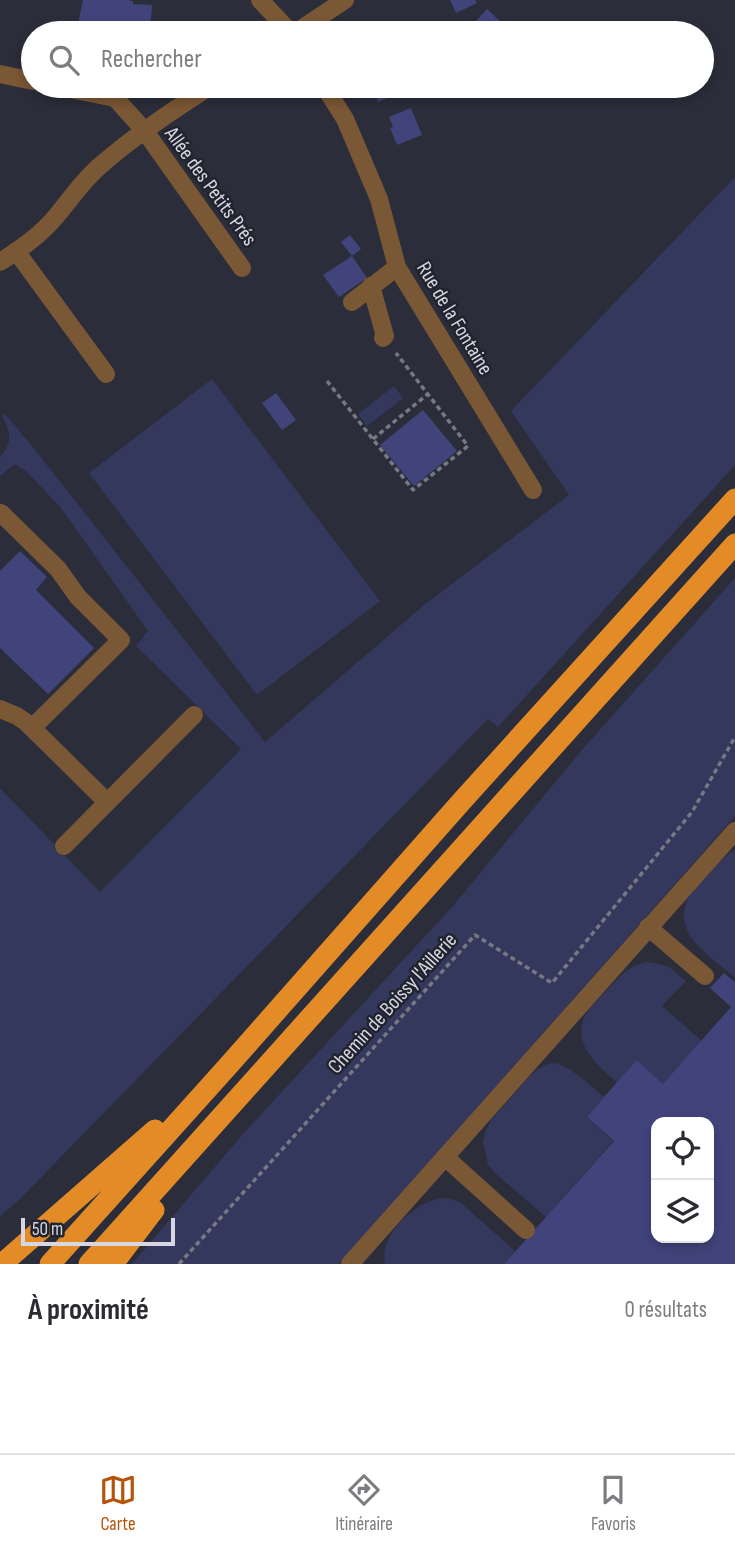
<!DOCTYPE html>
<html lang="fr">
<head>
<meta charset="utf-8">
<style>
  body { margin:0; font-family:"Sofia Sans Condensed",sans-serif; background:#f2f2f3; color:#2b2b33 }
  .controls { position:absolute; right:21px; bottom:21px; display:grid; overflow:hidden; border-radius:14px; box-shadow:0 4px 10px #0003 }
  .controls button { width:63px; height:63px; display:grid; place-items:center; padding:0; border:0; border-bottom:2px solid #e1e1e2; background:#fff; color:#2b2b33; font:35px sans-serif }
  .scale { position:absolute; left:21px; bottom:18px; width:154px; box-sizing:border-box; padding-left:7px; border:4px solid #d6d7e0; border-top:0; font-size:19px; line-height:24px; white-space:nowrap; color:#d6d7e0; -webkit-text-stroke:5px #21232f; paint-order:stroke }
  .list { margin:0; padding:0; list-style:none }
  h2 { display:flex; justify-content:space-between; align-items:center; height:91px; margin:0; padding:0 28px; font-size:30px }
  h2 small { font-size:23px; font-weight:400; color:#7c7c81 }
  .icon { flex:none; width:38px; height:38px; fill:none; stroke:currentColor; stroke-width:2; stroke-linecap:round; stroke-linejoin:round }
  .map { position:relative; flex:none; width:735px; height:1264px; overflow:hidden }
  .search { position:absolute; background:#fff; box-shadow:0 4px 10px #0003; left:21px; right:21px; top:21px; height:77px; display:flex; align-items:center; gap:18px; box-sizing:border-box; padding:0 24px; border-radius:38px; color:#7c7c81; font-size:26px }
  .sheet { height:189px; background:#fff }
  nav { display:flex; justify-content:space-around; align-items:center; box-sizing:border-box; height:98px; border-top:2px solid #e1e1e2; background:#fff; font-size:19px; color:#7c7c81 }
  nav a { display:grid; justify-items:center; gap:4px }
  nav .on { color:#b45309 }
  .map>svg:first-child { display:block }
  .green { fill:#34385c }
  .building { fill:#40447a; fill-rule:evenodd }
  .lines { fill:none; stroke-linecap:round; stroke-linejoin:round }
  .path { stroke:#777884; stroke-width:3.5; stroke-dasharray:5 3.5; stroke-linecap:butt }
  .minor { stroke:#7a5735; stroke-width:18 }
  .highway { stroke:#e28b27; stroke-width:21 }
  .labels { text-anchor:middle; stroke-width:5; stroke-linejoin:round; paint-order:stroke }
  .street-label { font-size:21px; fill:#d6d7e0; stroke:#21232f }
</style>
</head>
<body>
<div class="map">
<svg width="735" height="1264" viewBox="0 0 735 1264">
  <rect width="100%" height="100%" fill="#2b2d3a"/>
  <path class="green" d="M735 177V465L498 727 488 719 19 1200 0 1216V788L100 892 241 749 136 646 148 631 61 508 27 472 15 464 0 476V457C13 442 11 433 2 416L5 414 32 446 265 742 423 606 569 495 511 411Z
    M212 379 380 601 257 695 89 473Z
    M394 386 403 398 367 426 358 414Z
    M735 578V816L339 1264H132L242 1135 452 907 581 751Z
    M735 850V978C714 959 672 935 687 901 690 893 698 886 704 880 713 869 722 856 735 850Z
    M647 962 668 966 686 981 662 1006 702 1041 663 1084 637 1060 617 1082C596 1064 567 1040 589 1009 594 1002 602 996 608 989 620 976 629 965 647 962Z
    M556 1063C575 1070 589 1084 604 1097L587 1117 613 1141 546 1217 496 1174 488 1165 483 1142 486 1130 491 1120 528 1078 538 1069 548 1064Z
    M441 1198 452 1199 461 1203 515 1251 504 1264H385C379 1234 414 1203 441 1198Z"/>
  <path class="building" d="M83 0H128L133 1V4L152 5 150 31 131 32 78 24Z
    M450 0H475L477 3 456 13Z
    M487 9 501 22 492 33H465Z
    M366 22 370 33H339Z
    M371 86H398L401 92 378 102Z
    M411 108 422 135 397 145 390 128 393 127 389 117Z
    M350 235 361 249 352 256 341 242Z
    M352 256 367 278 339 297 323 275Z
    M276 393 296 420 282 430 262 403Z
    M423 410 457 451 414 486 380 445Z
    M20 551 47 577 36 590 94 648 48 694 0 648V571Z
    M724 973 735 982V1264H504L614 1141 587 1117 617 1082 637 1060 663 1084 731 1007 710 988ZM656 1122H709V1238H656Z"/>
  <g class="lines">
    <path class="path" d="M327 381 413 490 468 446 396 353
      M373 439 428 394
      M179 1264 475 935 552 983 692 812 735 737"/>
    <path class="minor" d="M260 0 291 33
      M295 33 345 0
      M0 74 33 81
      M55 86 115 98 144 130 242 268
      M324 86 345 119 379 199 397 267 533 490
      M16 251 106 374
      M0 262C22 248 42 234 58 214 72 197 84 179 101 165 135 135 173 110 211 86
      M371 286 385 336 383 338
      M352 302 397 267
      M0 514 1 513 58 569 78 597 121 640 32 728
      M0 709 17 716 27 723 107 802
      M64 846 194 715
      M648 927 705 976
      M445 1157 526 1230
      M350 1264 735 831"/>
    <path class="highway" d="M2 1264 155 1130
      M50 1264 228 1066 461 802 735 499
      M89 1264 735 544
      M113 1264 154 1210"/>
  </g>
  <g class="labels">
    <g class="street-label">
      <text transform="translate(211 186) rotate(54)" y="7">Allée des Petits Prés</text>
      <text transform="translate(455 318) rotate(59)" y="7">Rue de la Fontaine</text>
      <text transform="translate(392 1003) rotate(-48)" y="7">Chemin de Boissy l'Aillerie</text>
    </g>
  </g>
</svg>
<div class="controls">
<button><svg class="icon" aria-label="locate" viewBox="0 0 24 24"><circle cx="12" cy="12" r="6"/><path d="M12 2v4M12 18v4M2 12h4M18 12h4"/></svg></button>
<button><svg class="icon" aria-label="layers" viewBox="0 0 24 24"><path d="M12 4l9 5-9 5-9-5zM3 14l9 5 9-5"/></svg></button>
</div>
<div class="scale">50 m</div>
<div class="search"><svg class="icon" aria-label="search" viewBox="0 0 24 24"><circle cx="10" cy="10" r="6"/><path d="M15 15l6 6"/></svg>Rechercher</div>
</div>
<section class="sheet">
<h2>À proximité<small>0 résultats</small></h2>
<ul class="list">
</ul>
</section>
<nav>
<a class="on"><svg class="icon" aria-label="map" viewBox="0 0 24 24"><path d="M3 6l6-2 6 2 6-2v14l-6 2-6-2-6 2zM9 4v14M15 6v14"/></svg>Carte</a>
<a><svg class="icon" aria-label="directions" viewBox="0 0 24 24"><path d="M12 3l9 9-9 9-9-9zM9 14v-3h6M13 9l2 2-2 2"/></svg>Itinéraire</a>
<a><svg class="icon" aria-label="saved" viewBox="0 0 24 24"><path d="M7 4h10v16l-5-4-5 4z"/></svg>Favoris</a>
</nav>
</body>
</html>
